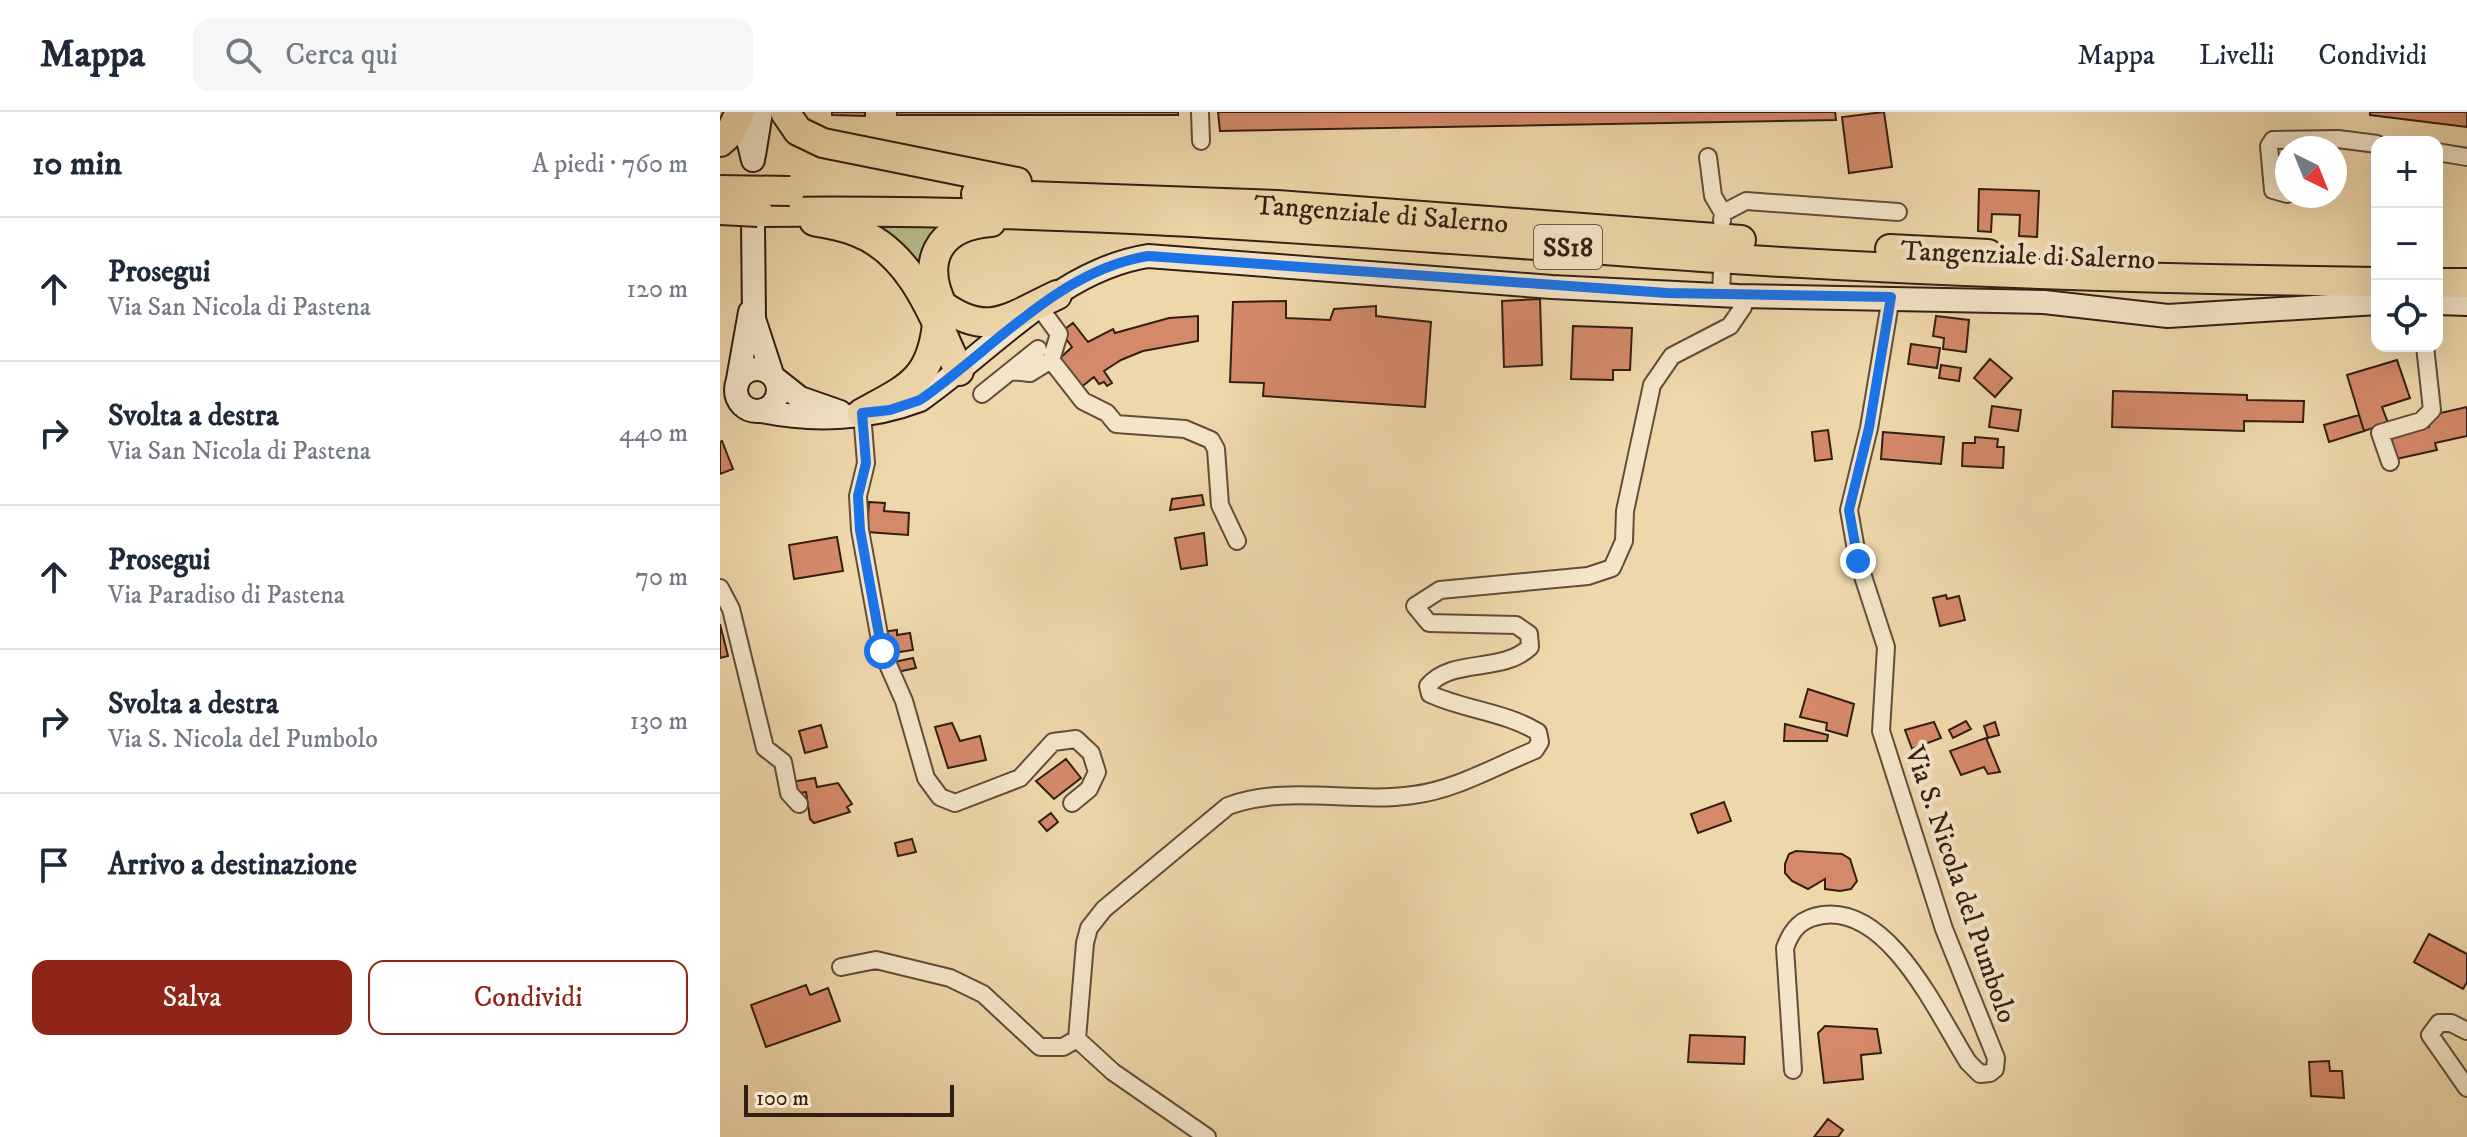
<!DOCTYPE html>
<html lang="it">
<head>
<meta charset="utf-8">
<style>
  body { margin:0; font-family:"IM FELL DW Pica",serif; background:#f6f6f7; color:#1f2937 }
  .controls { position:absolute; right:24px; top:24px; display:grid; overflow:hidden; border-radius:16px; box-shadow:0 8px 32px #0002 }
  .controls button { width:72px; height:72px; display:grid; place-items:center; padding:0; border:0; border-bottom:2px solid #e0e1e3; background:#fff; color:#1f2937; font:40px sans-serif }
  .compass { position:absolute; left:1555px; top:24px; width:72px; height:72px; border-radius:50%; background:#fff; box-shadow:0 8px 32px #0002; rotate:137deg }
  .scale { position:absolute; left:24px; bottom:20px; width:210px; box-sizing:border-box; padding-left:8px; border:4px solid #331f11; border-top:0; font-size:22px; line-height:28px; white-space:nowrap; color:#331f11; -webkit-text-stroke:6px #f4e5c8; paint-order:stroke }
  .stop { position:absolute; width:24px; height:24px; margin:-18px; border:6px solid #1a73e8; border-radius:50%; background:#fff }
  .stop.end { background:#1a73e8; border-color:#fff; box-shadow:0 2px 8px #0008 }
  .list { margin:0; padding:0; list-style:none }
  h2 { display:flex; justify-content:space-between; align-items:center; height:104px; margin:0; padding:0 32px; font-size:34px }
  h2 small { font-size:26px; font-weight:400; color:#747a83 }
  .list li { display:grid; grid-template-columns:52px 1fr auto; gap:24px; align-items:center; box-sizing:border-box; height:144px; padding:0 32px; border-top:2px solid #e0e1e3 }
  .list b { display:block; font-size:30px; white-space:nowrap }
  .list p { margin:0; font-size:26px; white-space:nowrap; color:#747a83 }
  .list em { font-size:26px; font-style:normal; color:#747a83 }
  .actions { display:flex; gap:16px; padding:24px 32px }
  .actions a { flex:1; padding:18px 0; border:2px solid #8f2418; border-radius:16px; text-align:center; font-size:28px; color:#8f2418 }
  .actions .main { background:#8f2418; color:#fff }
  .icon { flex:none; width:44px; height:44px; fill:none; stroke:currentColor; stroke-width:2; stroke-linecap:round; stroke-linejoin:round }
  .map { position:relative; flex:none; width:1747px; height:1025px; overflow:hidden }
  header { display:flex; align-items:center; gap:48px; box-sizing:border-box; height:112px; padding:0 40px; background:#fff; border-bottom:2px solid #e0e1e3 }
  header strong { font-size:38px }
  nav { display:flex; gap:44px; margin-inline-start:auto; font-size:28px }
  .search { width:560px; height:72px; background:#f6f6f7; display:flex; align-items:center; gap:20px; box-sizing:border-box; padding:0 28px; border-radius:16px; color:#747a83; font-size:30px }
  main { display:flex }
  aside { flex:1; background:#fff }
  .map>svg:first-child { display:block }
  .green { fill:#b6bf8b; stroke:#746f4e; stroke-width:2 }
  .building { fill:#d4896a; stroke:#331f11; stroke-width:2 }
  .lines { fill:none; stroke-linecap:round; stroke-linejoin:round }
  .street-casing { stroke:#624d38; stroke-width:20 }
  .secondary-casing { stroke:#331f11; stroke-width:26 }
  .highway-casing { stroke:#331f11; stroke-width:32 }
  .street { stroke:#f4e5c8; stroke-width:16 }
  .secondary { stroke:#f4e5c8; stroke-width:22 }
  .highway { stroke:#eed7ab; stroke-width:28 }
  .highway-bridge-casing { stroke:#331f11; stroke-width:32; stroke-linecap:butt }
  .highway-bridge { stroke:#eed7ab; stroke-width:28 }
  .route { stroke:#1a73e8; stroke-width:10 }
  .labels { text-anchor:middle; stroke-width:8; stroke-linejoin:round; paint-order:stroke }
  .shield { fill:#f4e5c8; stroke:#6d5a48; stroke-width:2 }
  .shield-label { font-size:26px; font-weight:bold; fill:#331f11 }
  .street-label { font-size:28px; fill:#331f11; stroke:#f4e5c8 }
</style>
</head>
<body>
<header>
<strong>Mappa</strong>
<div class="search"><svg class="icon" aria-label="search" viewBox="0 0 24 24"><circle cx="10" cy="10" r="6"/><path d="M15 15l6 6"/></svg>Cerca qui</div>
<nav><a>Mappa</a><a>Livelli</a><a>Condividi</a></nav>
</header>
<main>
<aside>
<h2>10 min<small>A piedi · 760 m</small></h2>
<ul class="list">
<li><svg class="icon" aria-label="ahead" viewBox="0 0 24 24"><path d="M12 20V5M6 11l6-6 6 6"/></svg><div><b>Prosegui</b><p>Via San Nicola di Pastena</p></div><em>120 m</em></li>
<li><svg class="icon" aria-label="right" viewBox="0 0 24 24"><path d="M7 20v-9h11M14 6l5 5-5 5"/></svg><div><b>Svolta a destra</b><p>Via San Nicola di Pastena</p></div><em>440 m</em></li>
<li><svg class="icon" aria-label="ahead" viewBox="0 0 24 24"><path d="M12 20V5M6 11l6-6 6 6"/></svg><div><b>Prosegui</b><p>Via Paradiso di Pastena</p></div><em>70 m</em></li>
<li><svg class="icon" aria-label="right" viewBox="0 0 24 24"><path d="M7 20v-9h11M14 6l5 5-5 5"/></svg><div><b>Svolta a destra</b><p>Via S. Nicola del Pumbolo</p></div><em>130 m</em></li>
<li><svg class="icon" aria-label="arrive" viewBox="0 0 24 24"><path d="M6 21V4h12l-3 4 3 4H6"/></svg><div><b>Arrivo a destinazione</b></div></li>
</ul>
<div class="actions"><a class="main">Salva</a><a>Condividi</a></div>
</aside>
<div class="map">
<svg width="1747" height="1025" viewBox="0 0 1747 1025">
  <rect width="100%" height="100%" fill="#eed7ab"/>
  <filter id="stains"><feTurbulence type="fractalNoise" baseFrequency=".0025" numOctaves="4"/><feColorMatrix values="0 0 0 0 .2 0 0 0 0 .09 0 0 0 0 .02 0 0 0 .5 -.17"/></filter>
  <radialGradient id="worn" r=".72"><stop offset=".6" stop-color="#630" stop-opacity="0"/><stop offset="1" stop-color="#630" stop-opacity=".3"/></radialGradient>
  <path class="green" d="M238 111 207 166 140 113Z"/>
  <path class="building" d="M112 0H145V4L112 3Z
    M177 0H458V3H177Z
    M498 0H1115L1116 8 500 19Z
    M1164 0 1172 55 1129 61 1122 5Z
    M1650 0H1747V15L1650 3Z
    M1259 77 1319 79 1317 125 1299 124 1300 103 1272 102 1271 120 1258 119Z
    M820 187 822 253 784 255 782 189Z
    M566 189V206L610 208 614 197 656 194V204L711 210 705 295 543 284 544 271 510 270 513 190Z
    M478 204V229L423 239 401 248 384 259 392 271 387 274 384 270 379 272 374 265 360 276 338 248 352 235 341 220 353 211 368 230 393 217 395 221 449 206Z
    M1216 204 1249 208 1246 240 1223 237 1224 226 1213 224Z
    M853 214 912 216 910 258H893V268L851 267Z
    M1191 232 1220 236 1217 256 1188 252Z
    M1270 247 1292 266 1275 285 1254 266Z
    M1677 248 1690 286 1662 295 1668 311 1644 319 1627 263Z
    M1221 253 1241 256 1239 269 1219 266Z
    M1393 279 1527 283V288L1584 289 1583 310 1524 309V319L1392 315Z
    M1272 294 1301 298 1298 319 1269 315Z
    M1747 295V324L1715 331 1717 338 1676 347 1671 324 1709 315 1707 304Z
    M1639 303 1644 319 1609 330 1604 313Z
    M1108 318 1112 347 1095 349 1092 320Z
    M1163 320 1224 325 1221 352 1161 347Z
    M1255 325 1278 327 1277 335H1284L1283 356 1242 354 1243 331H1255Z
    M2 329 13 357 0 362V330Z
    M482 383 484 393 450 398 452 387Z
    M149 390 165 391 164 399 189 401 188 423 147 420Z
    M484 421 487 453 461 457 455 426Z
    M117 425 123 459 74 467 69 433Z
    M1226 483 1227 487 1239 484 1245 508 1220 514 1213 486Z
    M0 512 8 544 0 546Z
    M177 518V523L190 521 193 538 166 542 162 520Z
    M193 546 196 556 177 560 174 550Z
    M1088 577 1134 592 1127 624 1106 618 1107 611 1080 605Z
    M1246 609 1251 617 1233 626 1229 618Z
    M1214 610 1221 626 1192 637 1185 618Z
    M1275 610 1279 623 1268 626 1264 614Z
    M232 611 240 629 260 624 266 648 228 656 215 615Z
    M1065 612 1108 623 1107 629H1064Z
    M101 613 107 635 85 641 79 619Z
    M1266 626 1280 660 1268 662 1264 655 1241 663 1230 639Z
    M346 647 361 666 334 687 316 669Z
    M95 666 97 675 118 671 132 692 127 695 130 700 94 711 90 707 86 680 75 682 71 670Z
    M1004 690 1011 709 978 721 971 702Z
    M331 701 338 710 327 719 319 710Z
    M192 727 196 740 178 744 175 731Z
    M1076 739 1122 742 1130 747 1137 769 1131 777 1120 779 1105 777V767L1088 777 1072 769 1065 761V752L1069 742Z
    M1709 822 1747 842V870L1743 877 1694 850Z
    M86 873 90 883 108 876 120 909 46 935 31 893Z
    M1105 914 1157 917 1161 941 1141 943 1143 967 1104 971 1098 921Z
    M970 923 1025 925 1024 952 968 950Z
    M1609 949 1610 959H1622L1624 986 1591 984 1589 950Z
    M1108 1007 1123 1018 1118 1025H1094Z"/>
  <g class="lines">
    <defs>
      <path id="street" d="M480 0 481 29
        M1717 40 1747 45
        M988 45 993 84 1003 101 1002 109
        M1567 82 1553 78 1549 34 1553 28 1618 27 1657 32
        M1003 101 1026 89 1178 100
        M1001 184 1002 157
        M331 248 363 289 387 301 396 312 465 317 491 328 496 337 500 393 517 429
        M291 259 310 261 331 248 339 222 320 196
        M262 282 318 237
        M142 301 146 351 138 384 140 418 162 539 184 589 206 666 220 685 235 691 300 666 333 630 356 627 371 641 377 660 369 677 352 691
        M1670 350 1660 321 1701 309 1712 298 1705 234
        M0 476 11 497 45 636 63 650 69 681 79 692
        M121 855 156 848 230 866 263 882 320 935H343L357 927
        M1747 919 1731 911H1719L1710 923 1747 976
        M1073 958 1065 836C1072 816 1082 806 1103 803 1170 794 1218 903 1248 950L1260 962 1270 961 1275 957 1276 946 1224 817 1161 619 1166 535 1138 449 1129 398 1149 316 1171 185
        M487 1025 393 960 357 927 365 831 369 816 384 797 508 694C566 672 633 692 693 683 735 678 776 654 815 638L820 630 818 620C785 600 745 598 710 582L708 574C732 545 782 562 810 535L809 522 796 513 709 511 695 494 720 478 868 464 892 456 904 429 905 399 932 273 952 244 1010 214 1023 195 1018 184"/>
      <path id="secondary" d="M21 0 33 48
        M34 43 41 0
        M33 112 34 207 52 262
        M1717 191 1747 192
        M16 278a21 21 0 1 1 42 0a21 21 0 1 1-42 0Z
        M56 267 80 286 120 300
        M17 273 30 200
        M42 299C94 310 150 307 200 288 272 238 339 158 428 144L832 175 1018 184 1324 190 1448 204 1657 191"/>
      <g id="highway">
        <path d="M65 0 78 19 103 31 297 70"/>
        <path d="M0 30 10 21 20 0"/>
        <path id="s1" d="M256 82 557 93 1021 128"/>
        <path d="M38 100C353 95 667 123 982 145 1206 160 1432 167 1657 170"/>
        <path d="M94 109C108 112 124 114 137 120 193 141 216 210 239 259"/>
        <path d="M1170 137 1268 142"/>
        <path d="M1717 171H1747"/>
        <path d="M222 193C269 227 291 204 337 183"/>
        <path d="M224 197C200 150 217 114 271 110"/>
        <path d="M142 301C188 276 211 268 217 212"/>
      </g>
    </defs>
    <use href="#street" class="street-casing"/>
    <use href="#secondary" class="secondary-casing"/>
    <use href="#highway" class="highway-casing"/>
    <use href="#street" class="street"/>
    <use href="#secondary" class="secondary"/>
    <use href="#highway" class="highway"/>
    <defs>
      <path id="highway-bridge" d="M0 78 70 79
        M0 98 38 100"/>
    </defs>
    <use href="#highway-bridge" class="highway-bridge-casing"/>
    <use href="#highway-bridge" class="highway-bridge"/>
  </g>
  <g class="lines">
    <path class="route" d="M162 539 140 418 138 384 146 351 142 301 170 298 200 288C272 238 339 158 428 144L947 181 1171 185 1149 316 1129 398 1138 449"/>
  </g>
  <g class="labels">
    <rect class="shield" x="814" y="113" width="68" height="44" rx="6"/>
    <g class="shield-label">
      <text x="848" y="144">SS18</text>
    </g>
    <g class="street-label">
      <text dy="10" stroke="none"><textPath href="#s1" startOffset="406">Tangenziale di Salerno</textPath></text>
      <text transform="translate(1308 142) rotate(2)" y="10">Tangenziale di Salerno</text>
      <text transform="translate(1242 772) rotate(71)" y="10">Via S. Nicola del Pumbolo</text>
    </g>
  </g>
  <rect width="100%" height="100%" filter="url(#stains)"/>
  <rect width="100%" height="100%" fill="url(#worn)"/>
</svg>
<div class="controls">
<button>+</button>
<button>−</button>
<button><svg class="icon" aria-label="locate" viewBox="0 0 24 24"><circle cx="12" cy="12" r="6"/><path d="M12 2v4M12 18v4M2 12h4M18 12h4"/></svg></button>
</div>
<svg class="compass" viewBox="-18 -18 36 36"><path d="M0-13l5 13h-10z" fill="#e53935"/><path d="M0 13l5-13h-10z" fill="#747a83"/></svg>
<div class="scale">100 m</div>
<div class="stop" style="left:162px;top:539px"></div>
<div class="stop end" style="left:1138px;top:449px"></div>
</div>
</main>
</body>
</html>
